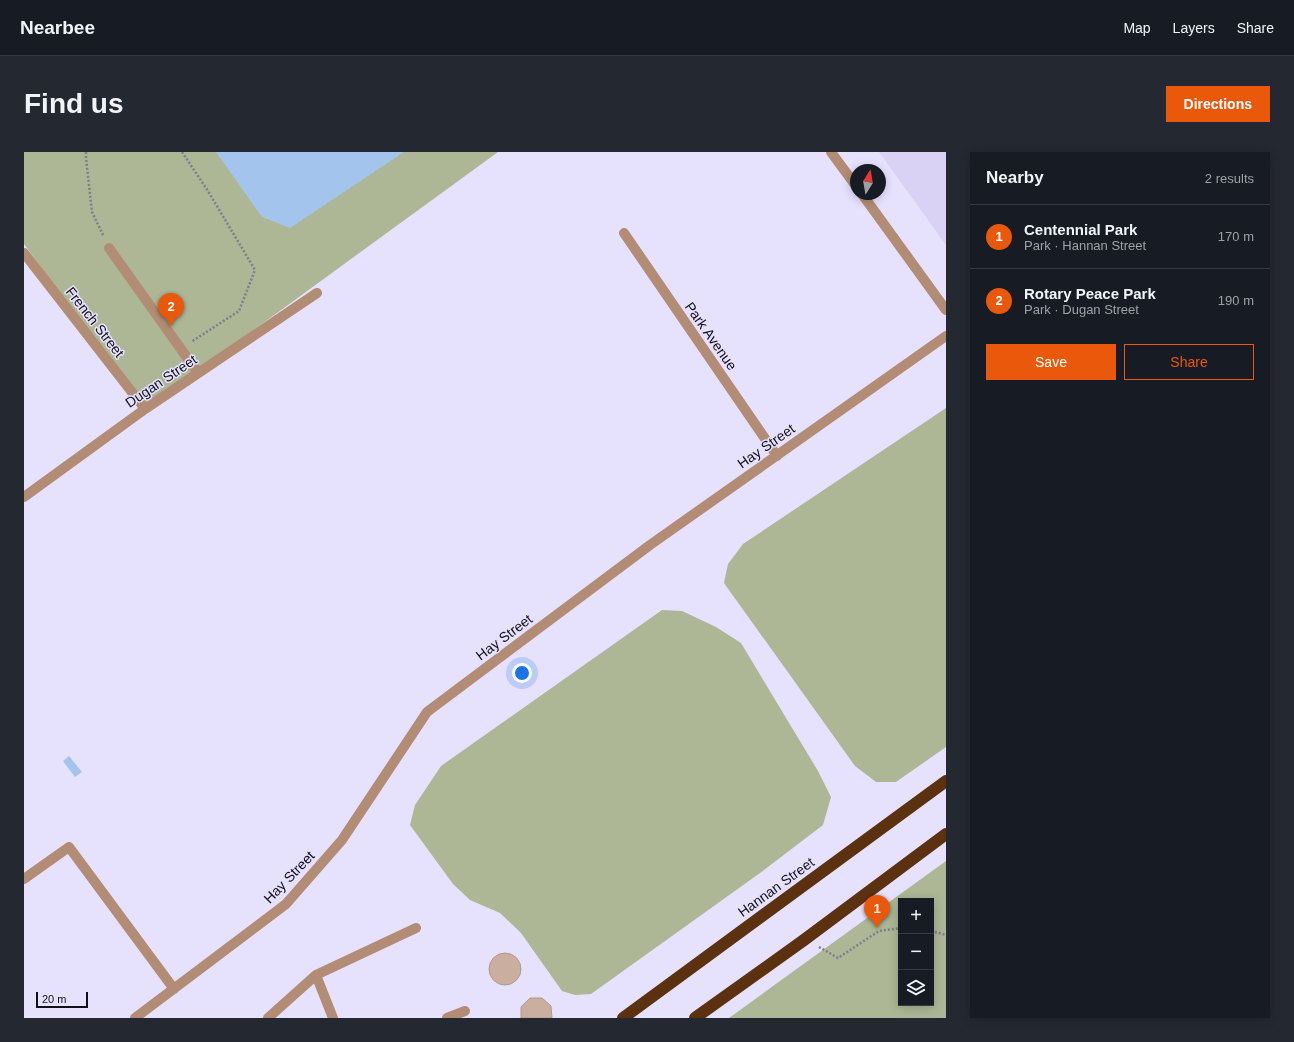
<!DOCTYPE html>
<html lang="en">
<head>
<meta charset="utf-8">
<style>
  body { margin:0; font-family:Helvetica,sans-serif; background:#242831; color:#f1f3f6 }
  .controls { position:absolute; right:12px; bottom:12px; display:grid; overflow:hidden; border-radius:0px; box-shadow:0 2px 10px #0003 }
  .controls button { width:36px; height:36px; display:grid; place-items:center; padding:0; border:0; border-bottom:1px solid #363941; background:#171b24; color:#f1f3f6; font:20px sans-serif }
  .compass { position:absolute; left:826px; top:12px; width:36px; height:36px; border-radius:50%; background:#171b24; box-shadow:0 2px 10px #0003; rotate:11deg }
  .scale { position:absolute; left:12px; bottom:10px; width:52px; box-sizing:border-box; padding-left:4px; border:2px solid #121019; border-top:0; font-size:11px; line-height:14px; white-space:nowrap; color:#121019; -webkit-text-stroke:3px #e6e1fd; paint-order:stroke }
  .you { position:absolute; left:498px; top:521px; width:14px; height:14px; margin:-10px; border:3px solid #fff; border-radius:50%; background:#1a73e8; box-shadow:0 0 0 6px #1a73e833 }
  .badge { display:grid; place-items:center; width:26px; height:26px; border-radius:50%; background:#ea580c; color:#fff; font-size:13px; font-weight:700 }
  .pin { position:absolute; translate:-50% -33px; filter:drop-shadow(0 1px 2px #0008) }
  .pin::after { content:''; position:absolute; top:21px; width:14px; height:12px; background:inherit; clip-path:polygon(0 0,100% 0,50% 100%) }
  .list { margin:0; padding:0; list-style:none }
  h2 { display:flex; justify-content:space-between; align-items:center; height:52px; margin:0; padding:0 16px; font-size:17px }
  h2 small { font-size:13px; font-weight:400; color:#9ea1a6 }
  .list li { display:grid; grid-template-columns:26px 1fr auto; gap:12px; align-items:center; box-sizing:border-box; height:64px; padding:0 16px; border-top:1px solid #363941 }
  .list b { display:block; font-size:15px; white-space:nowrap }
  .list p { margin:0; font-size:13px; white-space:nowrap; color:#9ea1a6 }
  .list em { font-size:13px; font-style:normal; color:#9ea1a6 }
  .actions { display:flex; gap:8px; padding:12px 16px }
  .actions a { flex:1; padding:9px 0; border:1px solid #ea580c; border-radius:0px; text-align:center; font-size:14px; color:#ea580c }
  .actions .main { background:#ea580c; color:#fff }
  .icon { flex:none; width:22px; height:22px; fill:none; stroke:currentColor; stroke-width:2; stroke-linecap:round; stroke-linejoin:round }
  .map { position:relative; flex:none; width:922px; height:866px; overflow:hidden; border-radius:0px }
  header { display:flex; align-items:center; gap:24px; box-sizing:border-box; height:56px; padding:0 20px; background:#171b24; border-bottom:1px solid #363941 }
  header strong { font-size:19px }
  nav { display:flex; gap:22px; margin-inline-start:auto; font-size:14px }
  .intro { display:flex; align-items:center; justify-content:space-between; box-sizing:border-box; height:96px; padding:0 24px }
  h1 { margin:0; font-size:28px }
  .button { padding:10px 18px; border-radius:0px; background:#ea580c; color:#fff; font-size:14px; font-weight:700 }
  main { display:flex; gap:24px; padding:0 24px }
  aside { flex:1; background:#171b24; border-radius:0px; box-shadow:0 2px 10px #0003 }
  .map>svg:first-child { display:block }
  .built { fill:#d9d2f4 }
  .green { fill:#adb796; fill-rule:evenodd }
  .water { fill:#a3c4ec }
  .building { fill:#caafa0; stroke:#b29889 }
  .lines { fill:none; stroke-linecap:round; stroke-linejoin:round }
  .path { stroke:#7f7c8e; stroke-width:2.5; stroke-dasharray:2 2; stroke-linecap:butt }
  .minor { stroke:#b28c74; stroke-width:10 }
  .highway { stroke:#5c3110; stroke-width:12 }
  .labels { text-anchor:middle; stroke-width:3; stroke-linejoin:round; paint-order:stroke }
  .street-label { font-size:14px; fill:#121019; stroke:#e6e1fd }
</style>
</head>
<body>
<header>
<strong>Nearbee</strong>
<nav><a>Map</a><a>Layers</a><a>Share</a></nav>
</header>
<div class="intro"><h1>Find us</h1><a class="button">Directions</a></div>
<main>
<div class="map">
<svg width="922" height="866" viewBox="0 0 922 866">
  <rect width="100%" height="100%" fill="#e6e1fd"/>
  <path class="built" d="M855 0H922V93Z"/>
  <path class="green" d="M0 0H474L121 257 0 92Z
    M922 256V595L872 630H852L831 614 700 431 704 412 719 392Z
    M638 458 658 459 692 475 717 491 794 619 807 645 799 673 736 721 567 842 551 843 538 839 497 781 476 761 446 748 429 732 386 673 391 653 417 614Z
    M922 709V866H705ZM877 749H907V851H877Z"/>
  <path class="water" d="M192 0H380L266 76 238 65Z
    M45 604 58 620 51 625 39 609Z"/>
  <path class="building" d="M465 817a16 16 0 1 1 32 0a16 16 0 1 1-32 0Z
    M506 846H518L527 854 528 866H497V855Z"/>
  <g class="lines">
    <path class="path" d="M62 0V6L68 60 80 85
      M158 0 184 39 231 118 215 159 167 190
      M907 779 922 783
      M795 795 814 806 855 779 877 776"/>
    <path class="minor" d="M807 0 832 34
      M838 42 922 158
      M600 81 753 304
      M85 96 174 221
      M0 101 121 257
      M0 345 121 257 293 141
      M0 727 45 695 150 837
      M111 866 262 752 318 688 403 560 626 393 922 184
      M244 866 292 823
      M309 866 292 823 392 776
      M423 866 441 859"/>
    <path class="highway" d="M599 866 922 629
      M671 866 780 788 922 682"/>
  </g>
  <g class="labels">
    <g class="street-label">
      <text transform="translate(71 170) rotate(52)" y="5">French Street</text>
      <text transform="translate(687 184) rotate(55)" y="5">Park Avenue</text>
      <text transform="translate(137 229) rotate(-34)" y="5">Dugan Street</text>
      <text transform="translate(742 294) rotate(-35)" y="5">Hay Street</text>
      <text transform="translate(480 485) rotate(-37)" y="5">Hay Street</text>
      <text transform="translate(265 725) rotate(-46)" y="5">Hay Street</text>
      <text transform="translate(752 735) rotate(-36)" y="5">Hannan Street</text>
    </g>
  </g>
</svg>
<div class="controls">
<button>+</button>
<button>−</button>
<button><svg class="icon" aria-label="layers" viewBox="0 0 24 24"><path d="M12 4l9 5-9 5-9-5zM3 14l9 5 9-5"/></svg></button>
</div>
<svg class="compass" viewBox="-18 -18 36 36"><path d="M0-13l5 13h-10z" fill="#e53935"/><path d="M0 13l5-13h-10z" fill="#9ea1a6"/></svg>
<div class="scale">20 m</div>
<div class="you"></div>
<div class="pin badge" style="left:853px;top:776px">1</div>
<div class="pin badge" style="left:147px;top:174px">2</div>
</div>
<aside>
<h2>Nearby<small>2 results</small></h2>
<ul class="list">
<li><span class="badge">1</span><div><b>Centennial Park</b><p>Park · Hannan Street</p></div><em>170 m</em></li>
<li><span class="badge">2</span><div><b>Rotary Peace Park</b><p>Park · Dugan Street</p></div><em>190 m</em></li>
</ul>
<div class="actions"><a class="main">Save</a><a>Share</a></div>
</aside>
</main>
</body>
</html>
